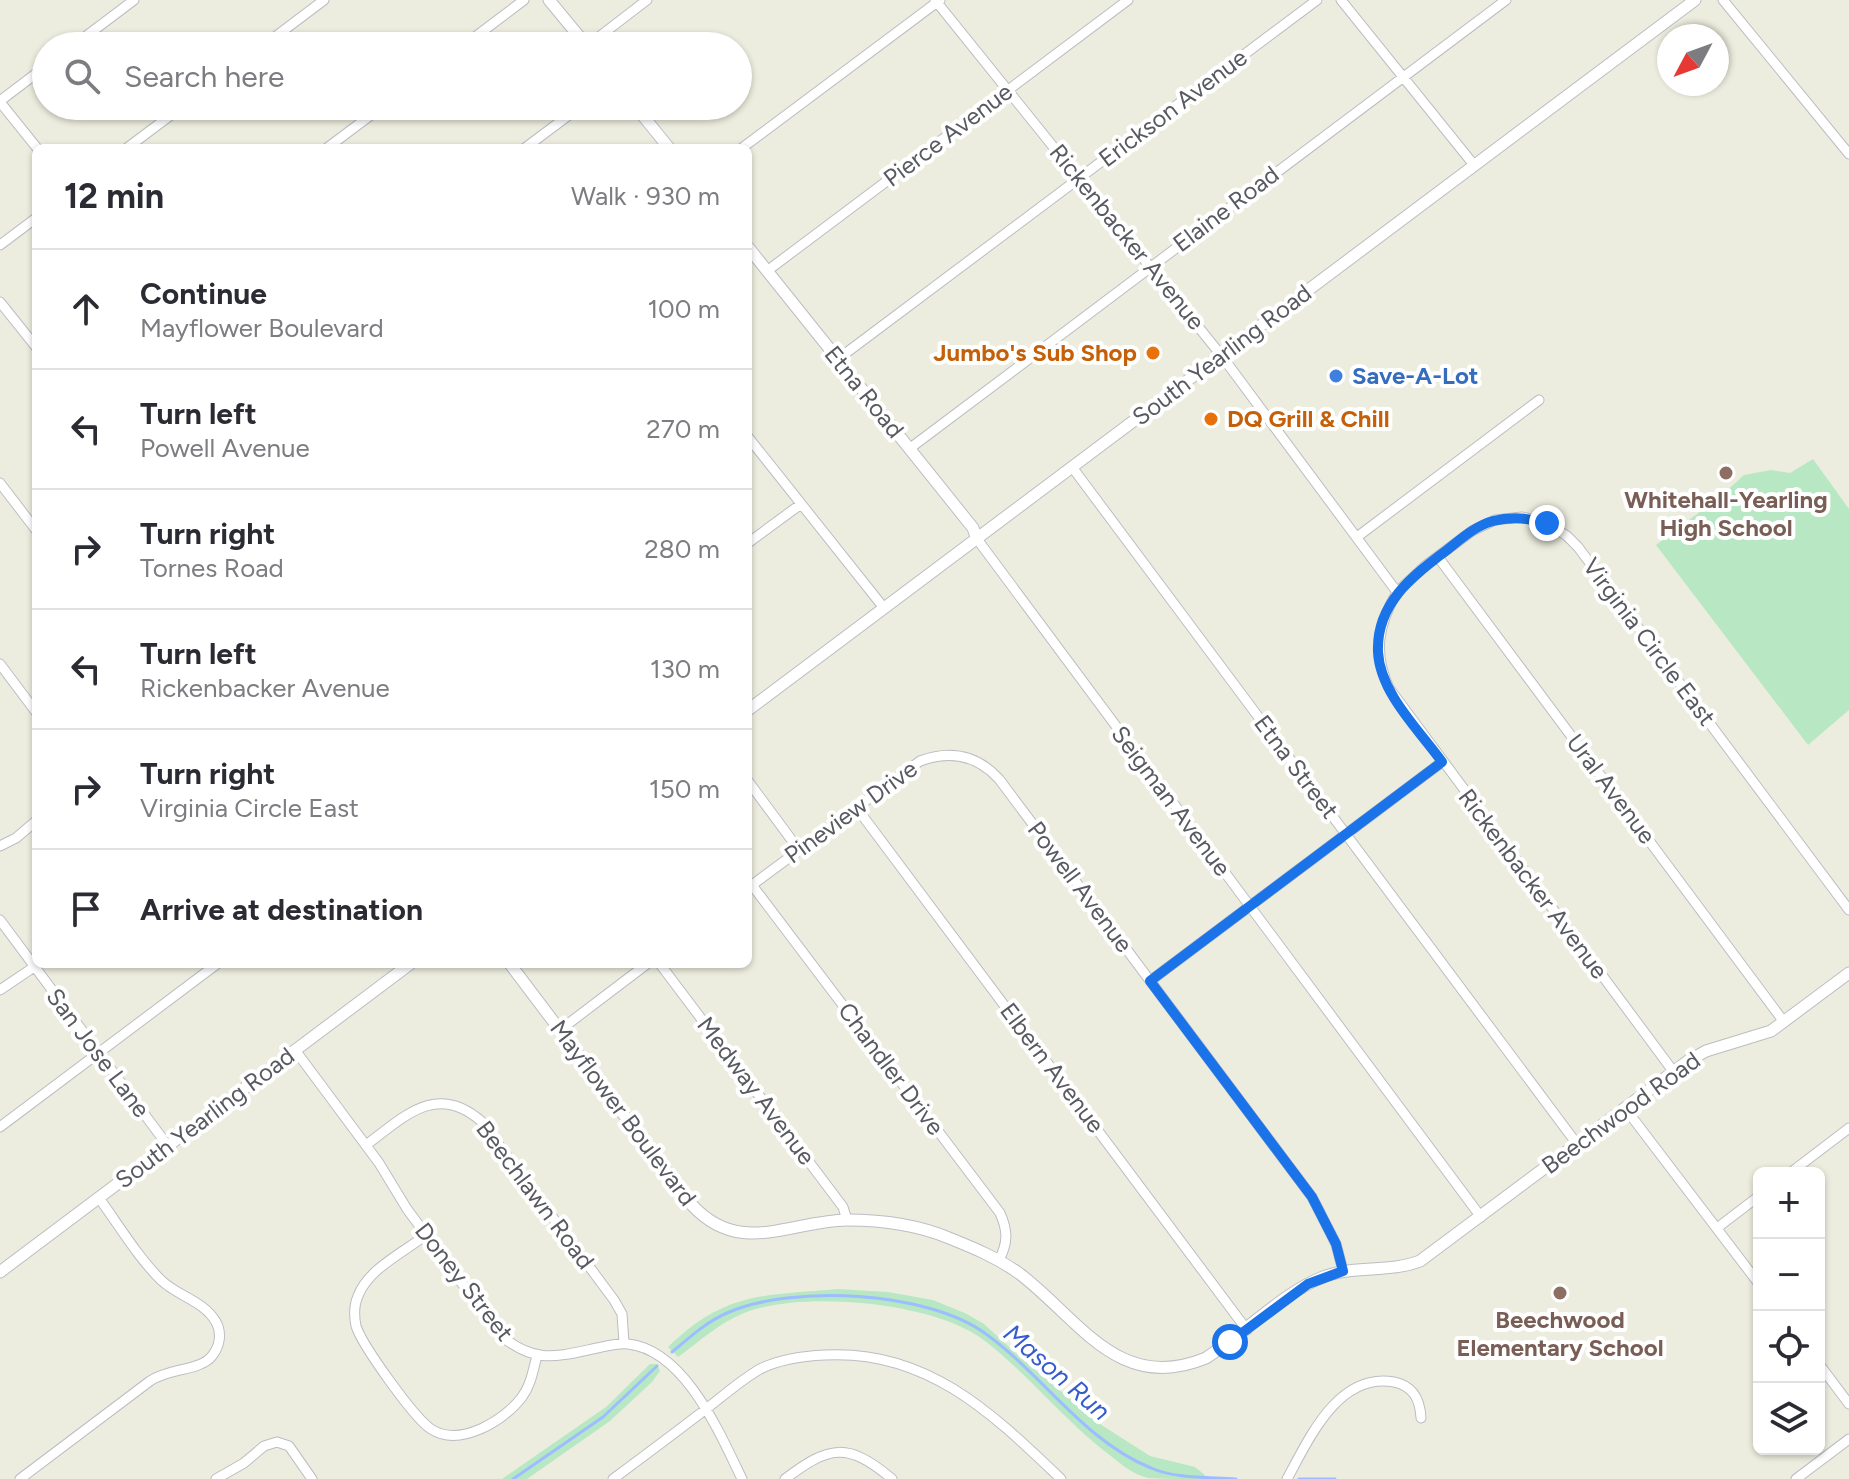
<!DOCTYPE html>
<html lang="en">
<head>
<meta charset="utf-8">
<style>
  body { margin:0; font-family:Figtree,sans-serif; background:#f7f7f7; color:#2b2b33 }
  .controls { position:absolute; right:24px; bottom:24px; display:grid; overflow:hidden; border-radius:12px; box-shadow:0 2px 6px #0004 }
  .controls button { width:72px; height:72px; display:grid; place-items:center; padding:0; border:0; border-bottom:2px solid #e1e1e2; background:#fff; color:#2b2b33; font:40px sans-serif }
  .compass { position:absolute; left:1657px; top:24px; width:72px; height:72px; border-radius:50%; background:#fff; box-shadow:0 2px 6px #0004; rotate:229deg }
  .stop { position:absolute; width:24px; height:24px; margin:-18px; border:6px solid #1a73e8; border-radius:50%; background:#fff }
  .stop.end { background:#1a73e8; border-color:#fff; box-shadow:0 2px 8px #0008 }
  .list { margin:0; padding:0; list-style:none }
  h2 { display:flex; justify-content:space-between; align-items:center; height:104px; margin:0; padding:0 32px; font-size:34px }
  h2 small { font-size:26px; font-weight:400; color:#7c7c81 }
  .list li { display:grid; grid-template-columns:52px 1fr auto; gap:24px; align-items:center; box-sizing:border-box; height:120px; padding:0 32px; border-top:2px solid #e1e1e2 }
  .list b { display:block; font-size:30px; white-space:nowrap }
  .list p { margin:0; font-size:26px; white-space:nowrap; color:#7c7c81 }
  .list em { font-size:26px; font-style:normal; color:#7c7c81 }
  .icon { flex:none; width:44px; height:44px; fill:none; stroke:currentColor; stroke-width:2; stroke-linecap:round; stroke-linejoin:round }
  .map { position:relative; flex:none; width:1849px; height:1479px; overflow:hidden }
  .search { position:absolute; background:#fff; box-shadow:0 2px 6px #0004; left:32px; top:32px; width:720px; height:88px; display:flex; align-items:center; gap:20px; box-sizing:border-box; padding:0 28px; border-radius:44px; color:#7c7c81; font-size:30px }
  .panel { position:absolute; background:#fff; box-shadow:0 2px 6px #0004; left:32px; top:144px; width:720px; height:824px; border-radius:12px }
  .map>svg:first-child { display:block }
  .green { fill:#b8e7c3 }
  .lines { fill:none; stroke-linecap:round; stroke-linejoin:round }
  .stream { stroke:#9cbdff; stroke-width:3 }
  .minor-casing { stroke:#bcbdc4; stroke-width:11 }
  .tertiary-casing { stroke:#bcbdc4; stroke-width:13 }
  .minor { stroke:#fff; stroke-width:9 }
  .tertiary { stroke:#fff; stroke-width:11 }
  .route { stroke:#1a73e8; stroke-width:10 }
  .food-dot { fill:#e8710a; stroke:#fff; stroke-width:3 }
  .shop-dot { fill:#3f7fe0; stroke:#fff; stroke-width:3 }
  .education-dot { fill:#8d6e63; stroke:#fff; stroke-width:3 }
  .labels { text-anchor:middle; stroke-width:8; stroke-linejoin:round; paint-order:stroke }
  .street-label { font-size:24px; fill:#585a61; stroke:#fff }
  .food-label { font-size:24px; font-weight:bold; fill:#c56008; stroke:#fff; text-anchor:end }
  .shop-label { font-size:24px; font-weight:bold; fill:#366cbe; stroke:#fff; text-anchor:start }
  .education-label { font-size:24px; font-weight:bold; fill:#785e54; stroke:#fff }
  .water-label { font-size:26px; font-style:italic; fill:#365ccc; stroke:#fff }
</style>
</head>
<body>
<div class="map">
<svg width="1849" height="1479" viewBox="0 0 1849 1479">
  <rect width="100%" height="100%" fill="#ededdf"/>
  <path class="green" d="M1813 459 1849 509V710L1808 745 1656 545 1722 495 1744 475 1771 470 1790 473Z
    M838 1289 888 1292 933 1300 967 1314 984 1324 1028 1364 1103 1426 1150 1456 1195 1467 1205 1475 1202 1479C1185 1479 1164 1479 1148 1478 1131 1474 1120 1463 1107 1453 1063 1419 1029 1375 985 1341 935 1302 803 1290 744 1313 719 1323 699 1342 678 1357L668 1347C726 1291 763 1296 838 1289Z
    M650 1364H657L660 1371 652 1382 610 1421 527 1479H502L606 1407Z"/>
  <g class="lines">
    <path class="stream" d="M672 1352C689 1338 706 1322 727 1313 792 1284 928 1291 986 1334 1043 1375 1084 1441 1151 1468 1176 1479 1209 1477 1236 1479
      M513 1479 603 1417 657 1366
      M1299 1479H1335"/>
    <defs>
      <path id="minor" d="M935 0 1221 355 1397 592C1378 625 1373 653 1389 688L1673 1071
        M1341 0 1474 165
        M1723 0 1849 154
        M73 46 134 0
        M263 46 324 0
        M463 46 524 0
        M587 46 647 0
        M0 101 46 66
        M0 102 37 148
        M127 148 183 106
        M327 148 383 106
        M525 148 581 106
        M742 148 940 0
        M0 245 36 218
        M767 271 1128 0
        M0 302 36 347
        M838 359 1317 0
        M748 437 884 608
        M909 449 1506 0
        M1072 467 1577 1144
        M0 483 36 530
        M1357 537 1539 400
        M977 539 1481 1217
        M748 543 801 504
        M1438 557 1784 1022
        M1397 592 1425 566 1472 531 1495 520 1522 517 1547 523 1567 536 1578 547 1849 910
        M0 664 36 712
        M748 781 799 850
        M856 807 1247 1330
        M0 846 16 838 36 821
        M752 885 1000 1213C1008 1231 1008 1243 999 1260
        M748 888 920 761C950 750 977 755 999 779L1312 1197 1336 1244 1343 1271
        M0 920 168 1146
        M660 964 843 1207 847 1220
        M1150 981 1442 762
        M0 990 37 965
        M560 1030 647 964
        M295 1050 379 1163 407 1209 500 1335C535 1364 555 1357 597 1348 607 1346 618 1343 628 1344 685 1350 720 1434 742 1479
        M1625 1108 1759 1284
        M0 1127 217 964
        M366 1145C404 1117 436 1082 481 1121L614 1300 622 1314 624 1343
        M1790 1173 1849 1128
        M1717 1228 1759 1196
        M426 1235C404 1252 368 1269 358 1296 354 1305 354 1316 356 1326 362 1345 414 1418 431 1429 460 1448 505 1420 522 1397 531 1385 533 1370 537 1356
        M1819 1364 1849 1404
        M20 1479 150 1381C169 1368 200 1371 212 1356 220 1346 222 1333 216 1322 204 1301 178 1296 162 1281 139 1259 118 1224 99 1198
        M216 1479 244 1463 264 1446 277 1442 289 1446 312 1479
        M613 1479C644 1456 675 1433 706 1409 723 1396 741 1380 760 1369 780 1359 803 1356 825 1355 927 1349 993 1414 1061 1479
        M785 1479C829 1446 847 1441 892 1479
        M1287 1479C1309 1439 1338 1372 1394 1382 1414 1386 1420 1400 1421 1418
        M1796 1479 1849 1439"/>
      <path id="tertiary" d="M549 0 587 46
        M635 106 669 148
        M748 247 973 528 977 539
        M748 710 1695 0
        M510 964 692 1205C740 1257 789 1221 847 1220 881 1220 918 1225 949 1238 974 1248 998 1258 1020 1274 1080 1320 1119 1394 1206 1358 1243 1334 1284 1292 1323 1277 1354 1265 1389 1273 1420 1261L1688 1061 1706 1051 1771 1031 1849 973
        M0 1272 410 964"/>
    </defs>
    <use href="#minor" class="minor-casing"/>
    <use href="#tertiary" class="tertiary-casing"/>
    <use href="#minor" class="minor"/>
    <use href="#tertiary" class="tertiary"/>
  </g>
  <g class="lines">
    <path class="route" d="M1230 1342 1308 1284 1343 1271 1336 1244 1312 1197 1150 981 1442 762C1419 730 1380 693 1378 652 1376 604 1412 576 1447 550 1461 539 1475 526 1493 521 1512 516 1529 518 1547 523"/>
  </g>
  <g class="food-dot">
    <circle cx="1153" cy="353" r="8"/>
    <circle cx="1211" cy="419" r="8"/>
  </g>
  <circle class="shop-dot" cx="1336" cy="376" r="8"/>
  <g class="education-dot">
    <circle cx="1726" cy="473" r="8"/>
    <circle cx="1560" cy="1293" r="8"/>
  </g>
  <g class="labels">
    <g class="street-label">
      <text transform="translate(1173 108) rotate(-37)" y="8">Erickson Avenue</text>
      <text transform="translate(948 135) rotate(-37)" y="8">Pierce Avenue</text>
      <text transform="translate(1226 209) rotate(-37)" y="8">Elaine Road</text>
      <text transform="translate(1127 237) rotate(51)" y="8">Rickenbacker Avenue</text>
      <text transform="translate(1222 355) rotate(-37)" y="8">South Yearling Road</text>
      <text transform="translate(864 392) rotate(51)" y="8">Etna Road</text>
      <text transform="translate(1649 642) rotate(53)" y="8">Virginia Circle East</text>
      <text transform="translate(1296 767) rotate(53)" y="8">Etna Street</text>
      <text transform="translate(1611 789) rotate(53)" y="8">Ural Avenue</text>
      <text transform="translate(1171 801) rotate(53)" y="8">Seigman Avenue</text>
      <text transform="translate(851 812) rotate(-36)" y="8">Pineview Drive</text>
      <text transform="translate(1533 884) rotate(53)" y="8">Rickenbacker Avenue</text>
      <text transform="translate(1080 887) rotate(53)" y="8">Powell Avenue</text>
      <text transform="translate(98 1053) rotate(53)" y="8">San Jose Lane</text>
      <text transform="translate(1052 1068) rotate(53)" y="8">Elbern Avenue</text>
      <text transform="translate(891 1069) rotate(53)" y="8">Chandler Drive</text>
      <text transform="translate(756 1091) rotate(53)" y="8">Medway Avenue</text>
      <text transform="translate(623 1113) rotate(53)" y="8">Mayflower Boulevard</text>
      <text transform="translate(1621 1113) rotate(-36)" y="8">Beechwood Road</text>
      <text transform="translate(205 1118) rotate(-37)" y="8">South Yearling Road</text>
      <text transform="translate(535 1195) rotate(53)" y="8">Beechlawn Road</text>
      <text transform="translate(464 1282) rotate(52)" y="8">Doney Street</text>
    </g>
    <g class="food-label">
      <text x="1137" y="361">Jumbo's Sub Shop</text>
      <text x="1227" y="427" text-anchor="start">DQ Grill &amp; Chill</text>
    </g>
    <g class="shop-label">
      <text x="1352" y="384">Save-A-Lot</text>
    </g>
    <g class="education-label">
      <text x="1726" y="508">Whitehall-Yearling<tspan x="1726" dy="28">High School</tspan></text>
      <text x="1560" y="1328">Beechwood<tspan x="1560" dy="28">Elementary School</tspan></text>
    </g>
    <g class="water-label">
      <text transform="translate(1057 1372) rotate(41)" y="9">Mason Run</text>
    </g>
  </g>
</svg>
<div class="controls">
<button>+</button>
<button>−</button>
<button><svg class="icon" aria-label="locate" viewBox="0 0 24 24"><circle cx="12" cy="12" r="6"/><path d="M12 2v4M12 18v4M2 12h4M18 12h4"/></svg></button>
<button><svg class="icon" aria-label="layers" viewBox="0 0 24 24"><path d="M12 4l9 5-9 5-9-5zM3 14l9 5 9-5"/></svg></button>
</div>
<svg class="compass" viewBox="-18 -18 36 36"><path d="M0-13l5 13h-10z" fill="#e53935"/><path d="M0 13l5-13h-10z" fill="#7c7c81"/></svg>
<div class="stop" style="left:1230px;top:1342px"></div>
<div class="stop end" style="left:1547px;top:523px"></div>
<div class="search"><svg class="icon" aria-label="search" viewBox="0 0 24 24"><circle cx="10" cy="10" r="6"/><path d="M15 15l6 6"/></svg>Search here</div>
<section class="panel">
<h2>12 min<small>Walk · 930 m</small></h2>
<ul class="list">
<li><svg class="icon" aria-label="ahead" viewBox="0 0 24 24"><path d="M12 20V5M6 11l6-6 6 6"/></svg><div><b>Continue</b><p>Mayflower Boulevard</p></div><em>100 m</em></li>
<li><svg class="icon" aria-label="left" viewBox="0 0 24 24"><path d="M17 20v-9H6M10 6l-5 5 5 5"/></svg><div><b>Turn left</b><p>Powell Avenue</p></div><em>270 m</em></li>
<li><svg class="icon" aria-label="right" viewBox="0 0 24 24"><path d="M7 20v-9h11M14 6l5 5-5 5"/></svg><div><b>Turn right</b><p>Tornes Road</p></div><em>280 m</em></li>
<li><svg class="icon" aria-label="left" viewBox="0 0 24 24"><path d="M17 20v-9H6M10 6l-5 5 5 5"/></svg><div><b>Turn left</b><p>Rickenbacker Avenue</p></div><em>130 m</em></li>
<li><svg class="icon" aria-label="right" viewBox="0 0 24 24"><path d="M7 20v-9h11M14 6l5 5-5 5"/></svg><div><b>Turn right</b><p>Virginia Circle East</p></div><em>150 m</em></li>
<li><svg class="icon" aria-label="arrive" viewBox="0 0 24 24"><path d="M6 21V4h12l-3 4 3 4H6"/></svg><div><b>Arrive at destination</b></div></li>
</ul>
</section>
</div>
</body>
</html>
